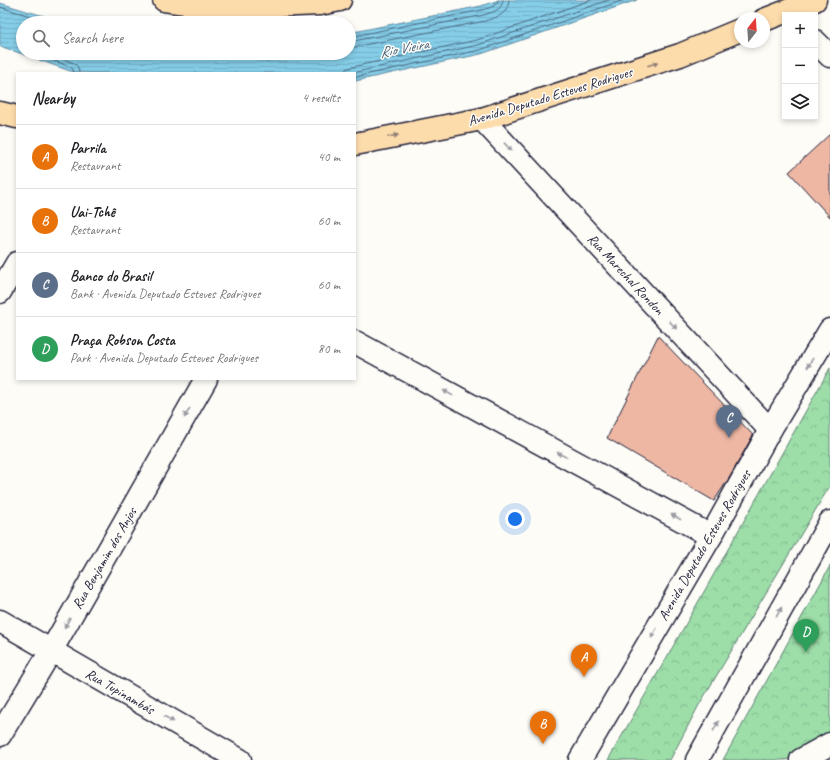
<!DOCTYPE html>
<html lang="en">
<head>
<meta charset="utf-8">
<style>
  body { margin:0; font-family:Caveat,sans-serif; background:#f2f2f2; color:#202124 }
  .controls { position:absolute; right:12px; top:12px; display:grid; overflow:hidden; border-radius:0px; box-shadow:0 2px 6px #0003 }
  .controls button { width:36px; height:36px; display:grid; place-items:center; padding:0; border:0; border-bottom:1px solid #e0e0e0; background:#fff; color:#202124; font:20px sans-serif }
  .compass { position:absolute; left:734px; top:12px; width:36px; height:36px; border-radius:50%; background:#fff; box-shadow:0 2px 6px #0003; rotate:17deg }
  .you { position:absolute; left:515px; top:519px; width:14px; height:14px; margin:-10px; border:3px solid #fff; border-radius:50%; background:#1a73e8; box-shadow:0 0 0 6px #1a73e833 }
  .badge { display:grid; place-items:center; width:26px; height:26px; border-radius:50%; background:#b45309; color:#fff; font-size:13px; font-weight:700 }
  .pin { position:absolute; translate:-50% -33px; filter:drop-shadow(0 1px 2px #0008) }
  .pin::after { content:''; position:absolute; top:21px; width:14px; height:12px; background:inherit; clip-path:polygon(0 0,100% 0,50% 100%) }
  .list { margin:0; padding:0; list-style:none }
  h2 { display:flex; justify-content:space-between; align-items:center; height:52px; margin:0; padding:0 16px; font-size:17px }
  h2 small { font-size:13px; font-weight:400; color:#757577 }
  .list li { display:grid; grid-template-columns:26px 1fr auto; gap:12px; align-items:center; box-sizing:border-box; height:64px; padding:0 16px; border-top:1px solid #e0e0e0 }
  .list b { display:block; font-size:15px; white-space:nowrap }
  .list p { margin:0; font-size:13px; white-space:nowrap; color:#757577 }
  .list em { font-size:13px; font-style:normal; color:#757577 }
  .icon { flex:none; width:22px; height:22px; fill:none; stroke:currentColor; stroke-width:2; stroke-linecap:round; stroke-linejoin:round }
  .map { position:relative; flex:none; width:830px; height:760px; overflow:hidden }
  .search { position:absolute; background:#fff; box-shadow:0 2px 6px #0003; left:16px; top:16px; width:340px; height:44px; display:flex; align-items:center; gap:10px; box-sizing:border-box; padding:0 14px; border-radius:22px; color:#757577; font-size:15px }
  .panel { position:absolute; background:#fff; box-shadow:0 2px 6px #0003; left:16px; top:72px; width:340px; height:308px; border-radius:0px }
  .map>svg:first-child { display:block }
  .park { fill:url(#park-crowns); stroke:#5f8072 }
  .water { fill:url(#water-rules); stroke:#5e89a3 }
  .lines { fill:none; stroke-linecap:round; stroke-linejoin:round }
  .shore { stroke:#4a6780; stroke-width:1 }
  .building { fill:#eeb7a4; stroke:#22223b }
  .street-casing { stroke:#22223b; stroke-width:25 }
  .secondary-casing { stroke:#22223b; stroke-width:25 }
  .primary-casing { stroke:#22223b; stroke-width:25 }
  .street { stroke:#fdfcf7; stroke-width:22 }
  .secondary { stroke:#fdfcf7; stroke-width:22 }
  .primary { stroke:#fddcac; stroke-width:22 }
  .oneway { fill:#907f74 }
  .oneway2 { fill:#9a9aa2 }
  .labels { text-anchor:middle; stroke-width:3; stroke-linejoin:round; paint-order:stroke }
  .street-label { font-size:14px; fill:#22223b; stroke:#fdfcf7 }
  .water-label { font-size:15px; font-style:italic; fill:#455e78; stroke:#fdfcf7 }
</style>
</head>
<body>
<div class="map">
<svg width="830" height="760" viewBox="0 0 830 760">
  <defs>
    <pattern id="park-crowns" width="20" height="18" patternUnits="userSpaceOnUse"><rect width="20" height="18" fill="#9cdda8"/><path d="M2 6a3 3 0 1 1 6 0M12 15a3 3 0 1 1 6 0" fill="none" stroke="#86bd92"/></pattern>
    <pattern id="water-rules" width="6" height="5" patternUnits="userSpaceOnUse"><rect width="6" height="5" fill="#86cee8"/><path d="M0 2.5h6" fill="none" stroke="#73b1c8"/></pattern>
  </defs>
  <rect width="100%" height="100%" fill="#fdfcf7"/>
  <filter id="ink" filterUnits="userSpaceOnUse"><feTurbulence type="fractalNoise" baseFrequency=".025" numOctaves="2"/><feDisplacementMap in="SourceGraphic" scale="8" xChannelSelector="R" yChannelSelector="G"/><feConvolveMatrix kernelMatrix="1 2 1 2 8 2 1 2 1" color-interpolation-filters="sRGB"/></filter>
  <g filter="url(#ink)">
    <path class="park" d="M830 368V486L825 494 699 705 670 760H608L687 622Z
      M830 566V737L786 760H723Z"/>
    <path class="water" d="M499 0H637L481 54 355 81V73H86L70 71 0 46V3L67 23H23V53H349V33L481 6Z"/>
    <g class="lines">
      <path class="shore" d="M0 7 53 23
        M349 37 482 10C488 8 497 7 498 0
        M349 42 484 15C492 12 502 11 503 0
        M349 48 485 21C497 17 508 15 509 0
        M32 53 71 67 73 70 74 73
        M46 53 74 63 78 67 79 73
        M343 73 346 69 352 67 477 40 591 0
        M352 73 478 45 609 0
        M355 77 480 50 624 0"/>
    </g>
    <path class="building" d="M830 134V217L789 172Z
      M658 336 753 435 731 475 714 501 607 438Z"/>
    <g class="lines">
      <defs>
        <path id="street" d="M815 41 830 56
          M482 119 770 430
          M0 292 17 263
          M355 342 711 536
          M0 621 240 760
          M0 735 51 651 206 379
          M801 760 830 744"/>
        <path id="secondary" d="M580 760 711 536 770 430 830 330
          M697 760 830 522"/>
        <path id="primary" d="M164 0 221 8 320 4 340 0
          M764 20 815 0
          M0 113 17 117
          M355 144 482 119 680 55 740 30"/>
      </defs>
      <use href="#street" class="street-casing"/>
      <use href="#secondary" class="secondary-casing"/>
      <use href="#primary" class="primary-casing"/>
      <use href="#street" class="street"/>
      <use href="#secondary" class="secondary"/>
      <use href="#primary" class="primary"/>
    </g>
    <defs><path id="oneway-solid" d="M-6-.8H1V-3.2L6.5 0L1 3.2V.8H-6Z"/></defs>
    <g class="oneway">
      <use href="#oneway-solid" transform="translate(653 64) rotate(-18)"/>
      <use href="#oneway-solid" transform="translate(393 136) rotate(-11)"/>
    </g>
    <g class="oneway2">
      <use href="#oneway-solid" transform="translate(508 147) rotate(47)"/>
      <use href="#oneway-solid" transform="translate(673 325) rotate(47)"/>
      <use href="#oneway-solid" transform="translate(810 363) rotate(121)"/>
      <use href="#oneway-solid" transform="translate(448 393) rotate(-151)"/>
      <use href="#oneway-solid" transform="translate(187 413) rotate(120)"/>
      <use href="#oneway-solid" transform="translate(562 455) rotate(-151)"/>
      <use href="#oneway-solid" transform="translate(676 517) rotate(-151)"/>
      <use href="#oneway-solid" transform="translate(779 612) rotate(-61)"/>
      <use href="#oneway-solid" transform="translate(67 623) rotate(120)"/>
      <use href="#oneway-solid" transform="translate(654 633) rotate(120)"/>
      <use href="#oneway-solid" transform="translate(169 719) rotate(30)"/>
      <use href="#oneway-solid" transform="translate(716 726) rotate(-61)"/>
    </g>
  </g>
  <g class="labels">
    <g class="street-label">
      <text transform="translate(550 96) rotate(-17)" y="5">Avenida Deputado Esteves Rodrigues</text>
      <text transform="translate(626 274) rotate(47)" y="5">Rua Marechal Rondon</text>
      <text transform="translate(704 545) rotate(-60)" y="5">Avenida Deputado Esteves Rodrigues</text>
      <text transform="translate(104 558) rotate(-60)" y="5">Rua Benjamim dos Anjos</text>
      <text transform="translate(120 691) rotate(30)" y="5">Rua Tupinambás</text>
    </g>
    <g class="water-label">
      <text transform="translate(404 48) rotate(-11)" y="5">Rio Vieira</text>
    </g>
  </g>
</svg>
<div class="controls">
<button>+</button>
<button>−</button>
<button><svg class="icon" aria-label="layers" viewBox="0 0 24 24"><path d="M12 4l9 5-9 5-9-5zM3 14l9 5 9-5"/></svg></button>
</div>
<svg class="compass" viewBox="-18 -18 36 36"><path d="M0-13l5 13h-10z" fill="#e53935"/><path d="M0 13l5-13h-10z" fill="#757577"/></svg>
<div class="you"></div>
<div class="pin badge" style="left:584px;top:677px;background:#e8710a">A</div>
<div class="pin badge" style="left:543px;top:744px;background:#e8710a">B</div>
<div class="pin badge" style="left:729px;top:438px;background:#5c6f8a">C</div>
<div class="pin badge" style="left:806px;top:652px;background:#2e9e5b">D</div>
<div class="search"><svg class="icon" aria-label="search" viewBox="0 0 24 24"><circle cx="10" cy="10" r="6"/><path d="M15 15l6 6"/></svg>Search here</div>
<section class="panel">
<h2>Nearby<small>4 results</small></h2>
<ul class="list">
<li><span class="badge" style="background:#e8710a">A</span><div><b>Parrila</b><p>Restaurant</p></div><em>40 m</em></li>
<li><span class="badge" style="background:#e8710a">B</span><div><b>Uai-Tchê</b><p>Restaurant</p></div><em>60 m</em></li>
<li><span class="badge" style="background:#5c6f8a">C</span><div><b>Banco do Brasil</b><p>Bank · Avenida Deputado Esteves Rodrigues</p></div><em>60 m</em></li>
<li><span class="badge" style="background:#2e9e5b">D</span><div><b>Praça Robson Costa</b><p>Park · Avenida Deputado Esteves Rodrigues</p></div><em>80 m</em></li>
</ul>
</section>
</div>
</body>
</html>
